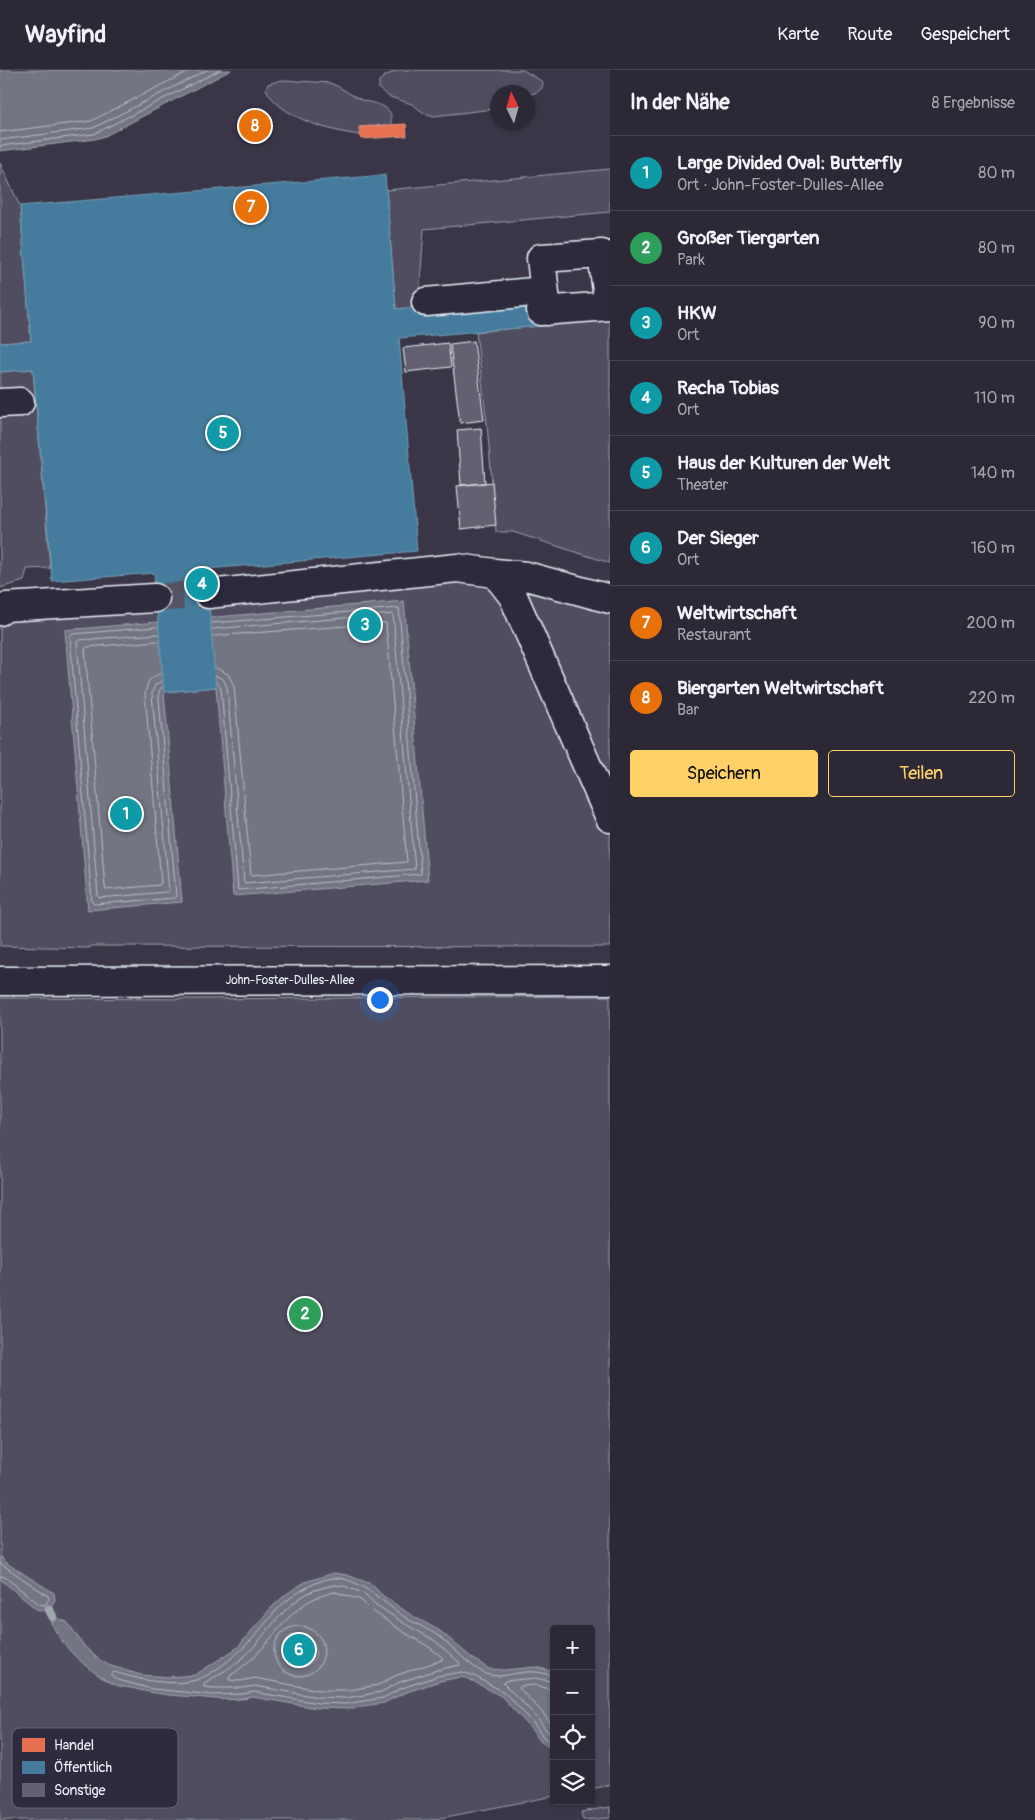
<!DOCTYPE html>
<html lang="de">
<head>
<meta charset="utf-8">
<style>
  body { margin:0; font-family:Pangolin,sans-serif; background:#34303e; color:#f1f3f6 }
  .controls { position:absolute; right:15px; bottom:15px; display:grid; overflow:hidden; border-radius:5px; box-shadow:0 1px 4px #0004 }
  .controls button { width:45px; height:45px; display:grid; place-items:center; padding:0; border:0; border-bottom:1px solid #484451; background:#2c2836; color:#f1f3f6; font:25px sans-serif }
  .compass { position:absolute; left:490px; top:15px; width:45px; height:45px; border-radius:50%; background:#2c2836; box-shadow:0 1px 4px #0004; rotate:355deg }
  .you { position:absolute; left:379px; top:929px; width:18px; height:18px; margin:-12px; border:4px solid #fff; border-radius:50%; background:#1a73e8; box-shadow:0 0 0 8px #1a73e833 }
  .badge { display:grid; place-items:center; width:32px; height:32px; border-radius:50%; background:#ffd166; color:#fff; font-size:16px; font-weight:700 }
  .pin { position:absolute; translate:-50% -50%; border:2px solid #fff; box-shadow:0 1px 5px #0006 }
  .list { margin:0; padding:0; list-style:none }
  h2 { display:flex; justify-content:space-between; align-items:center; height:65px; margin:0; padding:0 20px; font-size:21px }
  h2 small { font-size:16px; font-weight:400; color:#a6a6ad }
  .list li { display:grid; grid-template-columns:32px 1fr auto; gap:15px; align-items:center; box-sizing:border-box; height:75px; padding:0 20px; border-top:1px solid #484451 }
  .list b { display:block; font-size:19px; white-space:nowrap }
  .list p { margin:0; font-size:16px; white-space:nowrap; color:#a6a6ad }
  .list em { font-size:16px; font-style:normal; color:#a6a6ad }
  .actions { display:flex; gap:10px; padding:15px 20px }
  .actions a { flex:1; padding:11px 0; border:1px solid #ffd166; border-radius:5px; text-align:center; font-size:18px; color:#ffd166 }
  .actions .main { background:#ffd166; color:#111 }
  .icon { flex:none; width:28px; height:28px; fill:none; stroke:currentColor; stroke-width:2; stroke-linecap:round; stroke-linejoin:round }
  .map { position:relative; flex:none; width:610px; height:1750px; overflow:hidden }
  header { display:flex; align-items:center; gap:30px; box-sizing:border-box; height:70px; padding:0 25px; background:#2c2836; border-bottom:1px solid #484451 }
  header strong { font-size:24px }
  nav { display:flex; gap:28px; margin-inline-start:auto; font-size:18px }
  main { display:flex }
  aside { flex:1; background:#2c2836 }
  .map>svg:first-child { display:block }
  .green { fill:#504e5f; stroke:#9ca0ac }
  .water { fill:#737482; stroke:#a2a6b1 }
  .shops { fill:#e76f51; stroke:#e79683 }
  .public { fill:#457b9d; stroke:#769eb8 }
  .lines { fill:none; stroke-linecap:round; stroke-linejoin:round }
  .shore { stroke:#b9bfc9; stroke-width:1 }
  .stream { stroke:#a2a6b1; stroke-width:9 }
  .building { fill:#636171; stroke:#e8f1f8 }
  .minor-tunnel { stroke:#545262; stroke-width:28; stroke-dasharray:28 14; stroke-linecap:butt }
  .minor-casing { stroke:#e8f1f8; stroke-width:31 }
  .minor { stroke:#2f2a3d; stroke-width:28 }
  .labels { text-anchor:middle; stroke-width:5; stroke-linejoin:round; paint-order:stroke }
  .street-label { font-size:12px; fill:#e8f1f8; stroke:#2f2a3d }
  .key { fill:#2f2a3d; stroke:#666675; stroke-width:1 }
  .key-label { font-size:14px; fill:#e8f1f8 }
</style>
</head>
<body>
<header>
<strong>Wayfind</strong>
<nav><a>Karte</a><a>Route</a><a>Gespeichert</a></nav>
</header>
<main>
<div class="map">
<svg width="610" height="1750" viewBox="0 0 610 1750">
  <rect width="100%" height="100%" fill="#3a3648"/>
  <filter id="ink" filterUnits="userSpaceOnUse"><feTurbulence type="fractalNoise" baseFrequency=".02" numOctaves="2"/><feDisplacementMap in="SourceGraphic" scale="10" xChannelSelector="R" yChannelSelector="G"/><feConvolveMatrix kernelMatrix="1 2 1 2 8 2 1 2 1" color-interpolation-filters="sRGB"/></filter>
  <g filter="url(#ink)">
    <path class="green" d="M398 0H523L543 12C543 22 536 22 528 25V22H498L497 37 493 39 434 46 424 43 412 34 390 27 379 19V11L385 6Z
      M282 10 330 13C342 17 351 26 362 30 370 33 381 33 388 40 392 44 391 49 391 55L360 57 361 65C331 62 279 47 266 19L268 14Z
      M0 93 20 136 31 271 0 273Z
      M610 99V142L424 159 419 227 420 237 396 239 386 120Z
      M610 249V493L513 462H496L487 354 476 262Z
      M33 299 50 498 27 499 24 511 0 518V302Z
      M457 498 610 529V877L90 876V878L0 876V542Z
      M610 926V1715L591 1719V1559H554V1726L430 1750H0V928L194 929Z
      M610 1737V1748L583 1750 581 1742Z"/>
    <path class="water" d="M0 0H231L105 66 95 69 0 81Z
      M404 531 428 810 233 826 216 617 164 622 182 832 88 840 65 560Z
      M0 1486 8 1494 54 1523 55 1530 49 1539 44 1541 36 1539 0 1509Z
      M334 1503 347 1505 371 1514 382 1525 411 1545 440 1561 472 1588 489 1599 505 1600 536 1597 554 1602 553 1680 541 1672 527 1654 501 1626 469 1609 461 1607 440 1611 404 1623 384 1633 362 1636 353 1639 317 1638 253 1627C229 1633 205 1627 181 1626 163 1625 148 1622 131 1618 127 1617 121 1617 116 1615 94 1606 55 1573 51 1549L56 1545 59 1549 67 1552 85 1577 96 1587 108 1595 141 1605 169 1607 195 1605 237 1578 271 1538 285 1525 305 1512Z"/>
    <path class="shops" d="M406 54 407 66 361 69 359 57Z"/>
    <path class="public" d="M385 105 396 239 539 227 542 256 399 268 417 481 206 499 216 617 164 622 154 503 52 511 33 299 0 302V273L31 271 20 136Z"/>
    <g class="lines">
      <path class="shore" d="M0 62 91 51 191 0
        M0 70 93 58 207 0
        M0 76 94 64 220 0
        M212 553 399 538 421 804 238 820 221 618 217 613
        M157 557 73 564 70 566 92 832 94 834 174 828 176 826 159 630V621L162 617
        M212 559 393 544 415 799 244 813 227 617 223 609 216 606
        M158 564 79 570 77 572 98 826 99 828 167 822 169 821 152 623 155 615 162 611
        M213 566 386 553 407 792 251 805 234 616 228 604 216 598
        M158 571 87 577 85 579 105 817 106 820 159 815 161 813 145 623 149 610 161 603
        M0 1493 48 1526 49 1529 45 1535 39 1534 5 1507 0 1506
        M334 1515 344 1516 365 1524 375 1534 405 1554 434 1570 459 1592 460 1595 437 1600 400 1612 381 1622 346 1628 318 1627 255 1616 242 1618H214L204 1617V1613C218 1605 234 1596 246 1585 267 1564 281 1538 308 1523 316 1519 326 1517 334 1515Z
        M335 1522 361 1530 371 1540 402 1561 429 1577 442 1587V1590L397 1605 378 1615 349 1620H319L255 1608 241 1611 229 1610 230 1606C243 1597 255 1587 265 1575 280 1558 292 1540 313 1529 319 1526 328 1524 335 1522Z
        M274 1581a25 25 0 1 1 50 0a25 25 0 1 1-50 0Z
        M282 1581a17 17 0 1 1 34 0a17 17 0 1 1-34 0Z
        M288 1581a11 11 0 1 1 22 0a11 11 0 1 1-22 0Z
        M554 1606C548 1605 542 1602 535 1602 520 1600 501 1610 486 1604 470 1597 453 1577 439 1566 429 1560 419 1555 409 1550 388 1537 360 1507 334 1508 321 1509 307 1517 296 1524 277 1536 268 1551 254 1567 241 1581 215 1604 196 1610 171 1617 138 1609 114 1602L111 1605 118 1610 152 1619 214 1625 243 1624 254 1622 318 1633 345 1634 383 1628 402 1618 438 1606 462 1602 472 1605 504 1622 531 1650 544 1668 554 1675
        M554 1612 535 1608 505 1611 503 1613 536 1646 544 1658 554 1667
        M554 1620 534 1615 521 1616 519 1618 541 1641 554 1658"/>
      <path class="stream" d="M49 1539 53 1547"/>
    </g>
    <path class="building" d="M474 271 484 350 460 353 450 274Z
      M448 273 451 297 406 302 403 278Z
      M481 358 485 413 461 415 457 360Z
      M492 412 496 455 461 459 457 416Z"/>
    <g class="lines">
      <path class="minor-tunnel" d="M155 528 208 524"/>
      <defs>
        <path id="minor" d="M426 232 544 221
          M541 241 610 236
          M547 241 541 188 602 184 609 236
          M0 333 20 332
          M495 503 526 506 610 529
          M208 524 457 498 495 503 513 526 610 748
          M0 541 5 537 155 528
          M0 911 610 910"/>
      </defs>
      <use href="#minor" class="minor-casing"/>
      <use href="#minor" class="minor"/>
    </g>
  </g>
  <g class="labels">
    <g class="street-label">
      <text x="290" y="914">John-Foster-Dulles-Allee</text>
    </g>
  </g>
  <rect x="12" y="1658" width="166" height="80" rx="8" class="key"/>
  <rect x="22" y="1668" width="23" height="14" fill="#e76f51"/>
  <rect x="22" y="1691" width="23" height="13" fill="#457b9d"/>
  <rect x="22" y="1713" width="23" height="14" fill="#636171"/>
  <g class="key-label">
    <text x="54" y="1680">Handel</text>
    <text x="54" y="1702">Öffentlich</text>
    <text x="54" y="1725">Sonstige</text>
  </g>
</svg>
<div class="controls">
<button>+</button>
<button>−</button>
<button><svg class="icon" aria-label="locate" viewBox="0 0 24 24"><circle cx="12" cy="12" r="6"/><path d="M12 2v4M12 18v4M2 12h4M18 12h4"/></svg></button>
<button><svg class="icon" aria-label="layers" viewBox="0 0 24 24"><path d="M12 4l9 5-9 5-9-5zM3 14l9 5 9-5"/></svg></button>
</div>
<svg class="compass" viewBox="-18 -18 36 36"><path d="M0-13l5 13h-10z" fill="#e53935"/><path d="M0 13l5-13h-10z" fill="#a6a6ad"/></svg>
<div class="you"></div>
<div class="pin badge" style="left:126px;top:744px;background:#0f9aa8">1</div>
<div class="pin badge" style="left:305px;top:1244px;background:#2e9e5b">2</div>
<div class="pin badge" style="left:365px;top:555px;background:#0f9aa8">3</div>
<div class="pin badge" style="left:202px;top:514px;background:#0f9aa8">4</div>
<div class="pin badge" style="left:223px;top:363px;background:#0f9aa8">5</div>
<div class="pin badge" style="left:299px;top:1580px;background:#0f9aa8">6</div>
<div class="pin badge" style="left:251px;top:137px;background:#e8710a">7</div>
<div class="pin badge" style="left:255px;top:56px;background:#e8710a">8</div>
</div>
<aside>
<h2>In der Nähe<small>8 Ergebnisse</small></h2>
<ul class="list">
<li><span class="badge" style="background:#0f9aa8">1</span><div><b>Large Divided Oval: Butterfly</b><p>Ort · John-Foster-Dulles-Allee</p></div><em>80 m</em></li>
<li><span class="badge" style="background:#2e9e5b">2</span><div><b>Großer Tiergarten</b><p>Park</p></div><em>80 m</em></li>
<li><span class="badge" style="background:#0f9aa8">3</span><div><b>HKW</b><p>Ort</p></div><em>90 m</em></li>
<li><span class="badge" style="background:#0f9aa8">4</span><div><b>Recha Tobias</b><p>Ort</p></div><em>110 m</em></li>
<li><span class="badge" style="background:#0f9aa8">5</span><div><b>Haus der Kulturen der Welt</b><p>Theater</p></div><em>140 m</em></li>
<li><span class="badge" style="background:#0f9aa8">6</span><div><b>Der Sieger</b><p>Ort</p></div><em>160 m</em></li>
<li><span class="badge" style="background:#e8710a">7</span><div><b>Weltwirtschaft</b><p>Restaurant</p></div><em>200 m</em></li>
<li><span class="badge" style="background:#e8710a">8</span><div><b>Biergarten Weltwirtschaft</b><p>Bar</p></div><em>220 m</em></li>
</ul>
<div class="actions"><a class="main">Speichern</a><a>Teilen</a></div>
</aside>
</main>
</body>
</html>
